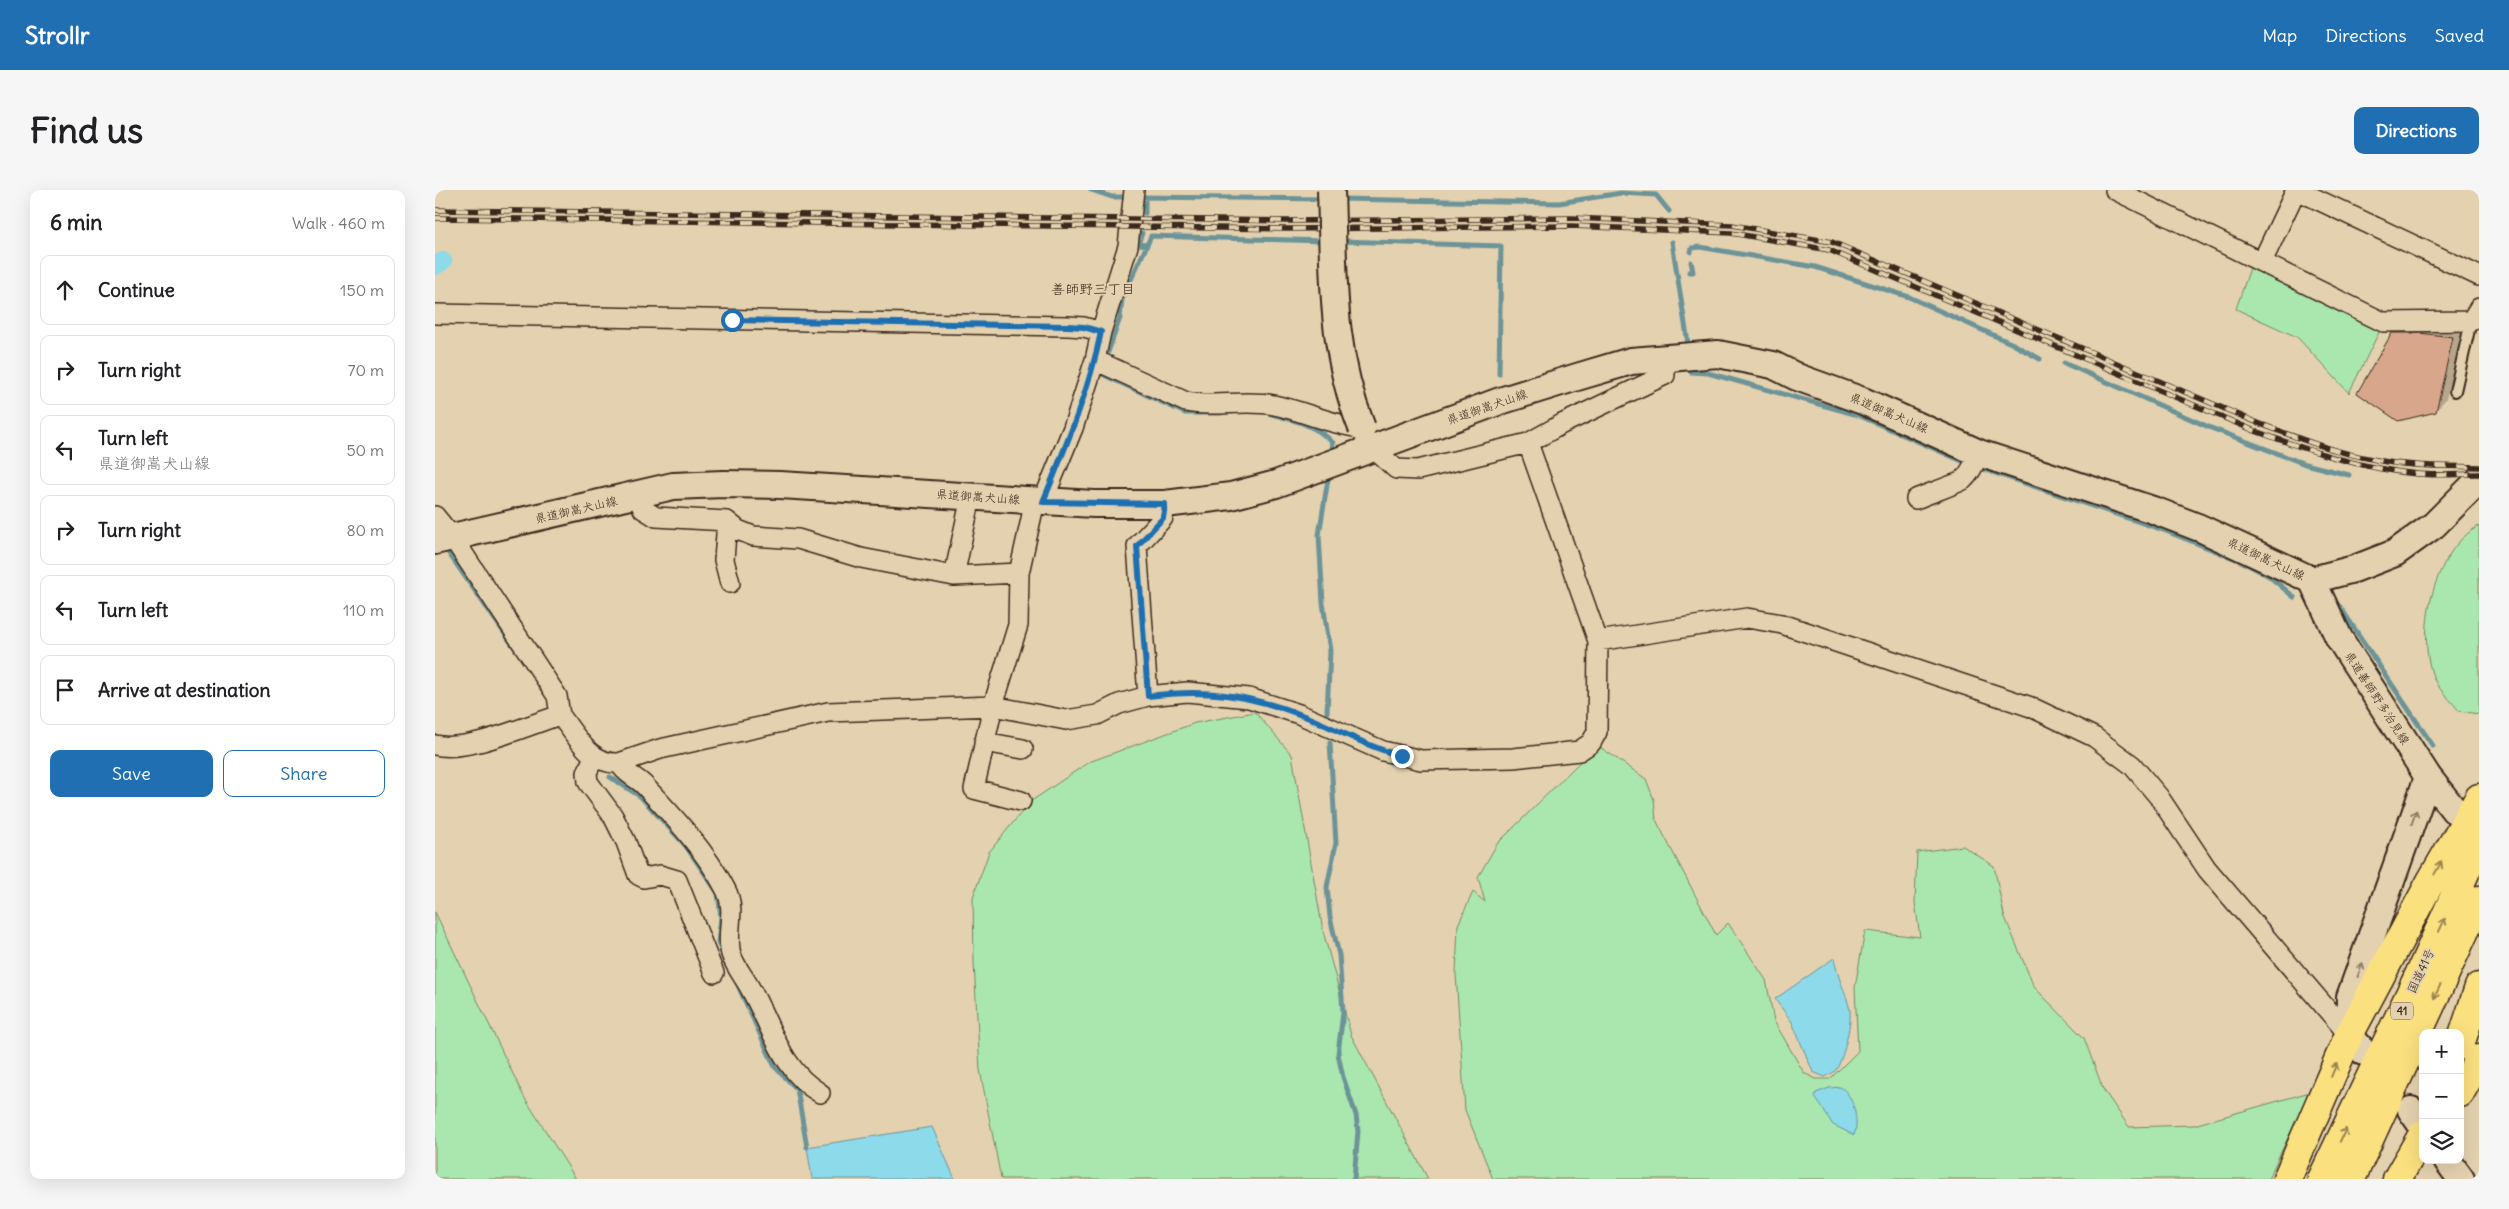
<!DOCTYPE html>
<html lang="en">
<head>
<meta charset="utf-8">
<style>
  body { margin:0; font-family:Delius,"Klee One",sans-serif; background:#f6f6f6; color:#202124 }
  .controls { position:absolute; right:15px; bottom:15px; display:grid; overflow:hidden; border-radius:10px; box-shadow:0 5px 20px #0002 }
  .controls button { width:45px; height:45px; display:grid; place-items:center; padding:0; border:0; border-bottom:1px solid #e0e0e0; background:#fff; color:#202124; font:25px sans-serif }
  .stop { position:absolute; width:15px; height:15px; margin:-11px; border:4px solid #1f6fb2; border-radius:50%; background:#fff }
  .stop.end { background:#1f6fb2; border-color:#fff; box-shadow:0 1px 5px #0008 }
  .list { margin:0; padding:0; list-style:none }
  h2 { display:flex; justify-content:space-between; align-items:center; height:65px; margin:0; padding:0 20px; font-size:21px }
  h2 small { font-size:16px; font-weight:400; color:#757577 }
  .list li { display:grid; grid-template-columns:32px 1fr auto; gap:15px; align-items:center; box-sizing:border-box; height:70px; margin:0 10px 10px; padding:0 10px; border:1px solid #e0e0e0; border-radius:10px }
  .list b { display:block; font-size:19px; white-space:nowrap }
  .list p { margin:0; font-size:16px; white-space:nowrap; color:#757577 }
  .list em { font-size:16px; font-style:normal; color:#757577 }
  .actions { display:flex; gap:10px; padding:15px 20px }
  .actions a { flex:1; padding:11px 0; border:1px solid #1f6fb2; border-radius:10px; text-align:center; font-size:18px; color:#1f6fb2 }
  .actions .main { background:#1f6fb2; color:#fff }
  .icon { flex:none; width:28px; height:28px; fill:none; stroke:currentColor; stroke-width:2; stroke-linecap:round; stroke-linejoin:round }
  .map { position:relative; flex:none; width:2044px; height:989px; overflow:hidden; border-radius:10px }
  header { display:flex; align-items:center; gap:30px; box-sizing:border-box; height:70px; padding:0 25px; background:#1f6fb2; color:#fff }
  header strong { font-size:24px }
  nav { display:flex; gap:28px; margin-inline-start:auto; font-size:18px }
  .intro { display:flex; align-items:center; justify-content:space-between; box-sizing:border-box; height:120px; padding:0 30px }
  h1 { margin:0; font-size:35px }
  .button { padding:12px 22px; border-radius:10px; background:#1f6fb2; color:#fff; font-size:18px; font-weight:700 }
  main { display:flex; gap:30px; padding:0 30px }
  aside { flex:1; background:#fff; border-radius:10px; box-shadow:0 5px 20px #0002 }
  .map>svg:first-child { display:block }
  .green { fill:#a9e7af; stroke:#728866 }
  .water { fill:#8cdaea; stroke:#6c9498 }
  .shadow { fill:#0003 }
  .lines { fill:none; stroke-linecap:round; stroke-linejoin:round }
  .stream { stroke:#6c9498; stroke-width:5 }
  .canal { stroke:#8cdaea; stroke-width:18 }
  .building { fill:#d8a68b; stroke:#3b2a1e }
  .lane-casing { stroke:#3b2a1e; stroke-width:14 }
  .street-casing { stroke:#3b2a1e; stroke-width:22 }
  .secondary-casing { stroke:#3b2a1e; stroke-width:30 }
  .highway-casing { stroke:#3b2a1e; stroke-width:31 }
  .lane { stroke:#e4d1af; stroke-width:10 }
  .street { stroke:#e4d1af; stroke-width:19 }
  .secondary { stroke:#e4d1af; stroke-width:26 }
  .highway { stroke:#fbe080; stroke-width:28 }
  .rail-casing { stroke:#3b2a1e; stroke-width:5.5 }
  .rail { stroke:#e4d1af; stroke-width:4; stroke-dasharray:11; stroke-linecap:butt }
  .secondary-bridge-casing { stroke:#3b2a1e; stroke-width:30; stroke-linecap:butt }
  .secondary-bridge { stroke:#e4d1af; stroke-width:26 }
  .oneway { stroke:#907e66 }
  .oneway2 { stroke:#9b854f }
  .route { stroke:#1f6fb2; stroke-width:6 }
  .labels { text-anchor:middle; stroke-width:4; stroke-linejoin:round; paint-order:stroke }
  .shield { fill:#e4d1af; stroke:#6e5c4a; stroke-width:1 }
  .shield-label { font-size:11px; font-weight:bold; fill:#3b2a1e }
  .street-label { font-size:12px; fill:#3b2a1e; stroke:#e4d1af }
  .neighbourhood-label { font-size:14px; fill:#3b2a1e; stroke:#e4d1af }
</style>
</head>
<body>
<header>
<strong>Strollr</strong>
<nav><a>Map</a><a>Directions</a><a>Saved</a></nav>
</header>
<div class="intro"><h1>Find us</h1><a class="button">Directions</a></div>
<main>
<aside>
<h2>6 min<small>Walk · 460 m</small></h2>
<ul class="list">
<li><svg class="icon" aria-label="ahead" viewBox="0 0 24 24"><path d="M12 20V5M6 11l6-6 6 6"/></svg><div><b>Continue</b></div><em>150 m</em></li>
<li><svg class="icon" aria-label="right" viewBox="0 0 24 24"><path d="M7 20v-9h11M14 6l5 5-5 5"/></svg><div><b>Turn right</b></div><em>70 m</em></li>
<li><svg class="icon" aria-label="left" viewBox="0 0 24 24"><path d="M17 20v-9H6M10 6l-5 5 5 5"/></svg><div><b>Turn left</b><p>県道御嵩犬山線</p></div><em>50 m</em></li>
<li><svg class="icon" aria-label="right" viewBox="0 0 24 24"><path d="M7 20v-9h11M14 6l5 5-5 5"/></svg><div><b>Turn right</b></div><em>80 m</em></li>
<li><svg class="icon" aria-label="left" viewBox="0 0 24 24"><path d="M17 20v-9H6M10 6l-5 5 5 5"/></svg><div><b>Turn left</b></div><em>110 m</em></li>
<li><svg class="icon" aria-label="arrive" viewBox="0 0 24 24"><path d="M6 21V4h12l-3 4 3 4H6"/></svg><div><b>Arrive at destination</b></div></li>
</ul>
<div class="actions"><a class="main">Save</a><a>Share</a></div>
</aside>
<div class="map">
<svg width="2044" height="989" viewBox="0 0 2044 989">
  <rect width="100%" height="100%" fill="#e4d1af"/>
  <filter id="ink" filterUnits="userSpaceOnUse"><feTurbulence type="fractalNoise" baseFrequency=".02" numOctaves="2"/><feDisplacementMap in="SourceGraphic" scale="10" xChannelSelector="R" yChannelSelector="G"/><feConvolveMatrix kernelMatrix="1 2 1 2 8 2 1 2 1" color-interpolation-filters="sRGB"/></filter>
  <g filter="url(#ink)">
    <path class="green" d="M1816 75 1947 136 1914 203 1862 147 1801 119Z
      M2044 336V524L2024 521C2017 511 2005 501 2000 491 1979 446 1998 360 2044 336Z
      M820 522 857 565 888 741 916 845 993 989H566L545 880 539 773 538 707 554 662 595 612 654 572 760 533Z
      M1162 555 1211 589 1219 610 1221 630 1281 745 1293 733 1331 790 1339 831 1369 883 1381 889H1395L1423 861 1420 797 1430 741 1485 747 1480 712 1482 662 1528 656 1559 676 1569 725 1599 797 1649 848 1668 899 1694 937 1759 935 1875 902 1833 989H1058L1030 920 1021 784 1023 735 1038 702 1050 712 1043 687 1062 654Z
      M0 722 89 907 141 989H0Z"/>
    <path class="water" d="M1399 768C1402 787 1411 802 1415 820 1417 832 1408 872 1400 881 1398 883 1393 885 1390 887L1378 882 1357 832 1340 809Z
      M1405 897C1418 903 1425 932 1419 945L1398 935 1380 907 1381 903 1394 898Z
      M497 937 520 989H377L372 957Z"/>
    <path class="shadow" d="M1969 133 2028 136 2011 209 2000 221 1958 144Z"/>
    <g class="lines">
      <path class="stream" d="M656 0 677 7H694
        M703 7 889 9
        M903 9 1124 13 1186 3 1221 5 1234 21
        M710 23V7
        M707 43 703 54 712 55 716 46 891 51
        M905 51 1066 56 1064 184
        M1237 52 1253 153
        M1256 62 1257 58 1265 57 1380 77 1474 107 1578 154 1605 169
        M1254 82H1258L1256 72
        M673 162 685 128 687 109 712 55
        M1629 173 1776 238 1870 274 1914 285
        M1254 177 1256 182 1273 183 1423 225 1534 274
        M669 185 750 223H786
        M836 224C859 230 881 235 898 253L897 258
        M1542 277 1731 341 1806 371 1834 386 1859 407
        M13 362 82 461
        M1905 417 1998 556
        M892 522 895 461 888 413 884 345 893 289
        M895 553 901 653 892 697 895 727 904 765 908 822 903 864 908 887 921 925 923 941 919 989
        M175 587 206 607 251 656 283 703 286 727 283 753 288 763
        M301 791 340 877 362 899 372 957"/>
      <path class="canal" d="M0 76 8 71"/>
    </g>
    <path class="building" d="M1957 143H1984L2018 147 2001 222 1963 231 1922 203Z"/>
    <g class="lines">
      <defs>
        <path id="lane" d="M2020 201 2036 131"/>
        <path id="street" d="M1680 0 1948 132 2036 131 2044 118
          M1862 0 2044 86
          M1827 72 1861 0
          M0 124 633 136 649 137 666 142
          M660 170 751 212C780 218 809 209 839 215 869 221 896 235 927 238
          M1093 253 1127 234 1230 185 1229 167
          M202 305 208 319 221 327 292 331 303 340 318 346 363 349 426 368 519 386 584 383
          M1481 309C1489 305 1525 293 1528 290 1536 283 1540 272 1544 263
          M608 311 638 238 660 170 666 142 693 56 699 0
          M0 326 18 348 122 506 125 525
          M292 331 289 370 295 393
          M519 386 536 307
          M1163 451 1312 428 1347 434 1596 517 1659 547 1697 575 1724 607 1772 679 1914 845
          M713 506 702 356 728 328 730 314
          M549 552 588 559
          M0 555C32 563 93 535 125 525 140 544 155 575 184 573L225 559 393 522 558 516 631 530 662 525 684 514 713 506 752 502 814 508 864 524 948 561 986 570 1078 568 1144 561 1156 553 1162 542 1163 451 1093 253 983 280 961 279 938 258
          M159 566 152 583 153 592 178 626 191 652 203 685 209 688 225 685 242 690 279 783
          M184 573C191 585 200 586 209 595 239 627 271 661 291 700 302 721 290 743 296 764 300 777 310 788 316 800 337 837 347 881 385 903
          M586 611 539 599 558 516 583 435 584 383 600 311"/>
        <path id="secondary" d="M0 351 238 296 288 294 345 295 659 314H730L796 306 841 294 1065 211 1142 187 1196 171 1283 164 1338 175 1362 187 1428 211 1544 263 1721 321 1765 338 1877 390 1919 379 1960 363 1999 335 2044 290
          M1877 390 1904 448 1993 587 2019 620
          M1929 862 1914 845 1915 807 1993 587
          M1976 920 1988 937
          M2012 970 2026 989"/>
        <path id="highway" d="M2025 855 2044 797
          M2025 903 2044 869
          M1852 989 1914 845 1996 691 2044 608
          M1887 989 1985 783 2044 652
          M1916 989 2044 710
          M1962 989 1988 944"/>
      </defs>
      <use href="#lane" class="lane-casing"/>
      <use href="#street" class="street-casing"/>
      <use href="#secondary" class="secondary-casing"/>
      <use href="#highway" class="highway-casing"/>
      <use href="#lane" class="lane"/>
      <use href="#street" class="street"/>
      <use href="#secondary" class="secondary"/>
      <use href="#highway" class="highway"/>
      <defs>
        <path id="rail" d="M0 20 853 31 1137 28 1297 35 1397 52 1823 233C1860 247 1898 262 1937 269 1972 277 2008 276 2044 277
          M0 28 853 39 1137 36 1296 43 1394 60 1820 241C1873 260 1926 279 1983 284 2003 286 2024 284 2044 284"/>
      </defs>
      <use href="#rail" class="rail-casing"/>
      <use href="#rail" class="rail"/>
      <defs>
        <path id="secondary-bridge" d="M896 0C899 84 895 158 927 238"/>
      </defs>
      <use href="#secondary-bridge" class="secondary-bridge-casing"/>
      <use href="#secondary-bridge" class="secondary-bridge"/>
    </g>
    <defs><path id="oneway-shaft" d="M-6 0H5M1.5-3L5.5 0L1.5 3" fill="none" stroke-width="1.6" stroke-linecap="round" stroke-linejoin="round" transform="scale(1.25)"/></defs>
    <g class="oneway">
      <use href="#oneway-shaft" transform="translate(1979 627) rotate(-71)"/>
      <use href="#oneway-shaft" transform="translate(1925 780) rotate(-71)"/>
    </g>
    <g class="oneway2">
      <use href="#oneway-shaft" transform="translate(2003 678) rotate(-60)"/>
      <use href="#oneway-shaft" transform="translate(2007 735) rotate(-66)"/>
      <use href="#oneway-shaft" transform="translate(2002 802) rotate(115)"/>
      <use href="#oneway-shaft" transform="translate(1899 880) rotate(-67)"/>
      <use href="#oneway-shaft" transform="translate(1908 945) rotate(-65)"/>
    </g>
  </g>
  <g class="lines" filter="url(#ink)">
    <path class="route" d="M297 130 633 136 649 137 666 142C654 201 631 256 608 312L730 314 728 328 702 356 713 506C770 499 810 504 864 524 899 537 931 557 967 566"/>
  </g>
  <g class="labels">
    <rect class="shield" x="1956" y="812.5" width="22" height="17" rx="4"/>
    <g class="shield-label">
      <text x="1967" y="825">41</text>
    </g>
    <g class="street-label">
      <text transform="translate(1052 217) rotate(-19)" y="4">県道御嵩犬山線</text>
      <text transform="translate(1454 223) rotate(23)" y="4">県道御嵩犬山線</text>
      <text transform="translate(543 307) rotate(4)" y="4">県道御嵩犬山線</text>
      <text transform="translate(141 320) rotate(-13)" y="4">県道御嵩犬山線</text>
      <text transform="translate(1831 369) rotate(25)" y="4">県道御嵩犬山線</text>
      <text transform="translate(1942 508) rotate(57)" y="4">県道善師野多治見線</text>
      <text transform="translate(1986 781) rotate(-65)" y="4">国道41号</text>
    </g>
    <g class="neighbourhood-label">
      <text x="658" y="104">善師野三丁目</text>
    </g>
  </g>
</svg>
<div class="controls">
<button>+</button>
<button>−</button>
<button><svg class="icon" aria-label="layers" viewBox="0 0 24 24"><path d="M12 4l9 5-9 5-9-5zM3 14l9 5 9-5"/></svg></button>
</div>
<div class="stop" style="left:297px;top:130px"></div>
<div class="stop end" style="left:967px;top:566px"></div>
</div>
</main>
</body>
</html>
